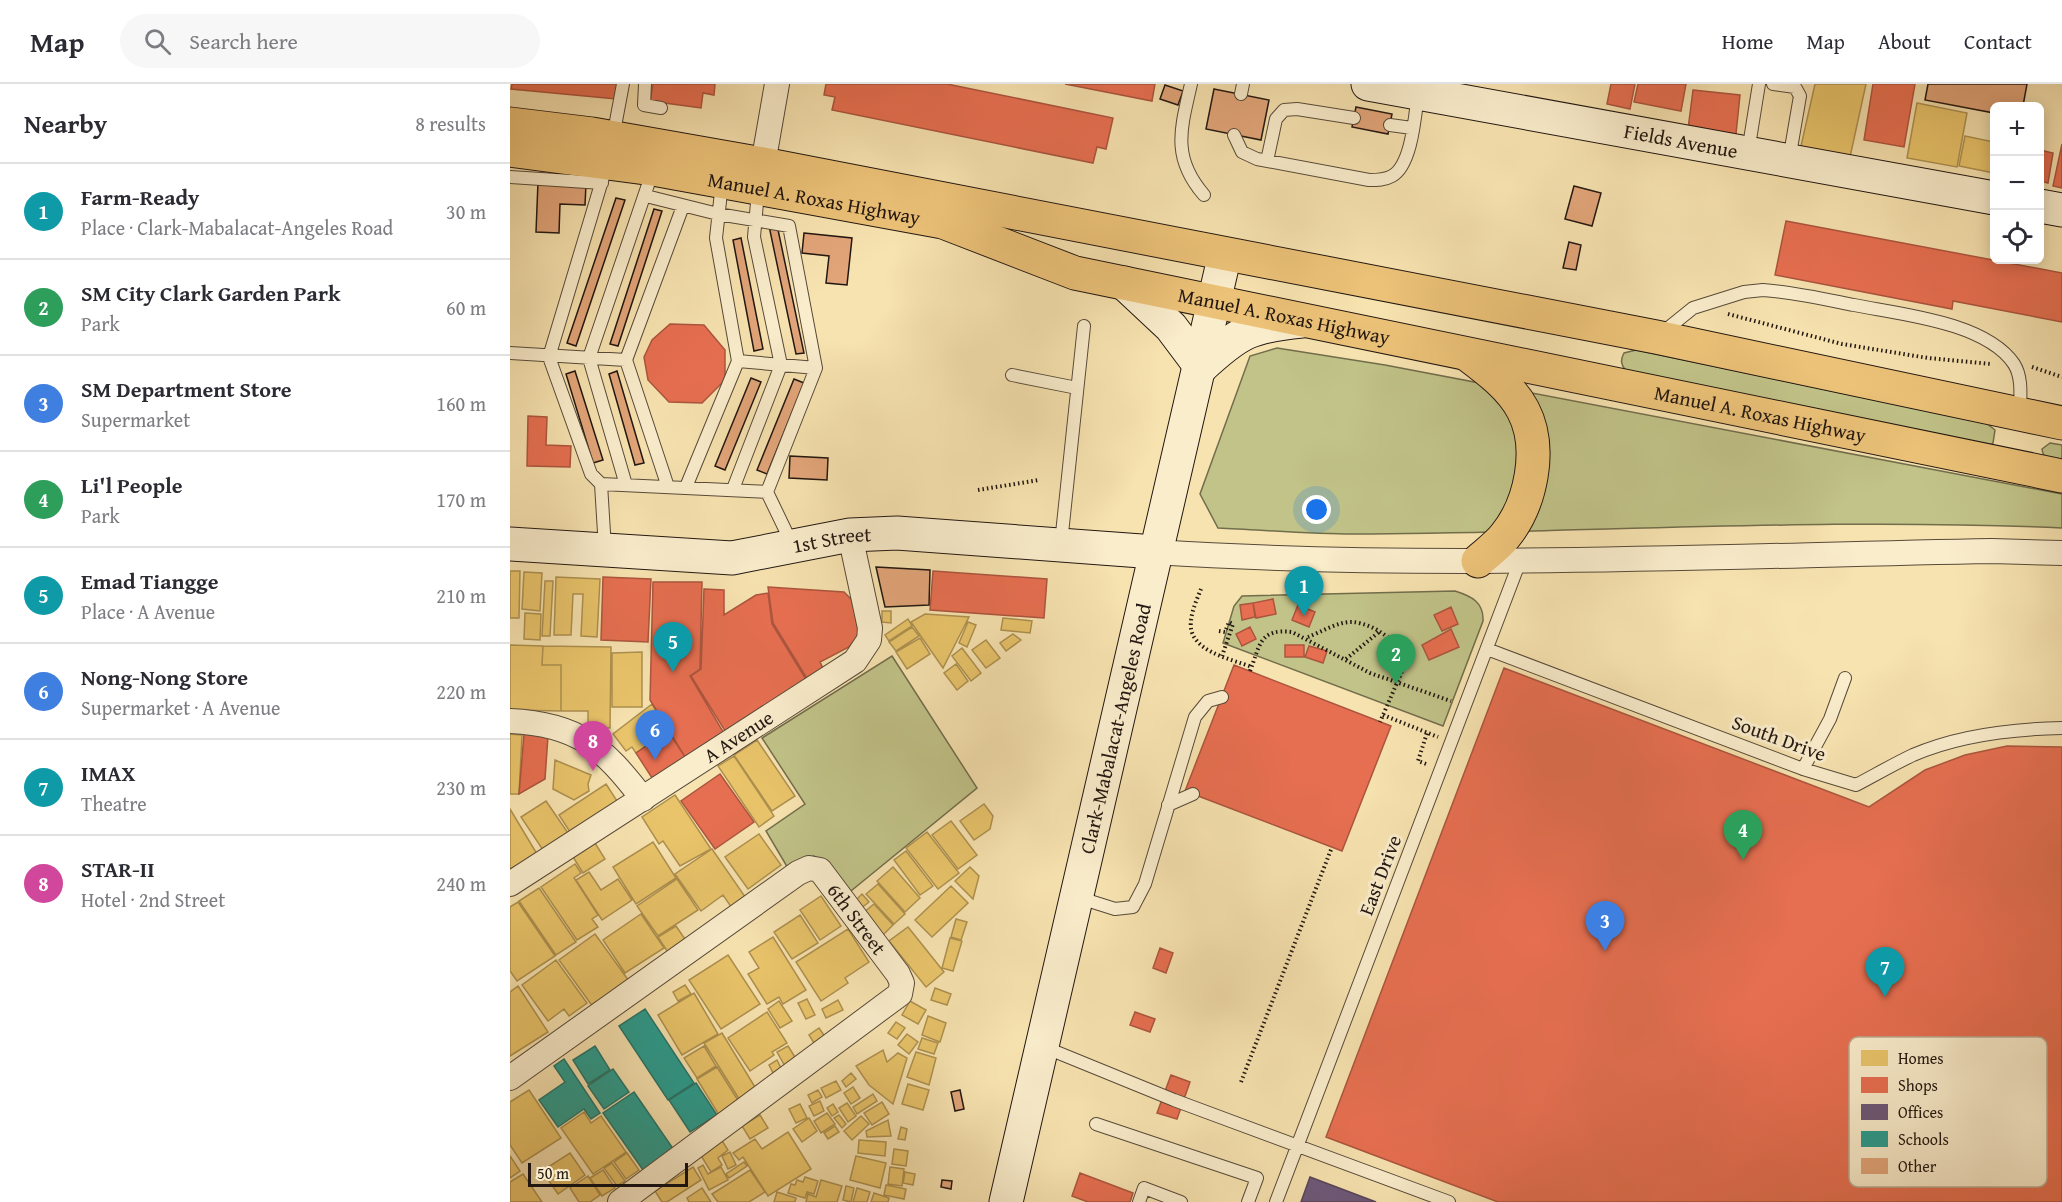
<!DOCTYPE html>
<html lang="en">
<head>
<meta charset="utf-8">
<style>
  body { margin:0; font-family:"Gentium Book Plus",serif; background:#f7f7f7; color:#2b2b33 }
  .controls { position:absolute; right:18px; top:18px; display:grid; overflow:hidden; border-radius:9px; box-shadow:0 3px 15px #0003 }
  .controls button { width:54px; height:54px; display:grid; place-items:center; padding:0; border:0; border-bottom:2px solid #e1e1e2; background:#fff; color:#2b2b33; font:30px sans-serif }
  .scale { position:absolute; left:18px; bottom:15px; width:160px; box-sizing:border-box; padding-left:6px; border:3px solid #221711; border-top:0; font-size:16px; line-height:21px; white-space:nowrap; color:#221711; -webkit-text-stroke:4px #faedcc; paint-order:stroke }
  .you { position:absolute; left:807px; top:426px; width:21px; height:21px; margin:-15px; border:4px solid #fff; border-radius:50%; background:#1a73e8; box-shadow:0 0 0 9px #1a73e833 }
  .badge { display:grid; place-items:center; width:39px; height:39px; border-radius:50%; background:#2563eb; color:#fff; font-size:20px; font-weight:700 }
  .pin { position:absolute; translate:-50% -50px; filter:drop-shadow(0 2px 3px #0008) }
  .pin::after { content:''; position:absolute; top:32px; width:21px; height:18px; background:inherit; clip-path:polygon(0 0,100% 0,50% 100%) }
  .list { margin:0; padding:0; list-style:none }
  h2 { display:flex; justify-content:space-between; align-items:center; height:78px; margin:0; padding:0 24px; font-size:26px }
  h2 small { font-size:20px; font-weight:400; color:#7c7c81 }
  .list li { display:grid; grid-template-columns:39px 1fr auto; gap:18px; align-items:center; box-sizing:border-box; height:96px; padding:0 24px; border-top:2px solid #e1e1e2 }
  .list b { display:block; font-size:22px; white-space:nowrap }
  .list p { margin:0; font-size:20px; white-space:nowrap; color:#7c7c81 }
  .list em { font-size:20px; font-style:normal; color:#7c7c81 }
  .icon { flex:none; width:33px; height:33px; fill:none; stroke:currentColor; stroke-width:2; stroke-linecap:round; stroke-linejoin:round }
  .map { position:relative; flex:none; width:1552px; height:1118px; overflow:hidden }
  header { display:flex; align-items:center; gap:36px; box-sizing:border-box; height:84px; padding:0 30px; background:#fff; border-bottom:2px solid #e1e1e2 }
  header strong { font-size:28px }
  nav { display:flex; gap:33px; margin-inline-start:auto; font-size:21px }
  .search { width:420px; height:54px; background:#f7f7f7; display:flex; align-items:center; gap:15px; box-sizing:border-box; padding:0 21px; border-radius:33px; color:#7c7c81; font-size:22px }
  main { display:flex }
  aside { flex:1; background:#fff }
  .map>svg:first-child { display:block }
  .green { fill:#c1c388; stroke:#726d4c; stroke-width:1.5 }
  .homes { fill:#e9c46a; stroke:#ad904f; stroke-width:1.5 }
  .shops { fill:#e76f51; stroke:#ac553e; stroke-width:1.5 }
  .offices { fill:#6d597a; stroke:#56455a; stroke-width:1.5 }
  .schools { fill:#2a9d8f; stroke:#287569; stroke-width:1.5 }
  .building { fill:#e2a579; stroke:#221711; stroke-width:1.5 }
  .lines { fill:none; stroke-linecap:round; stroke-linejoin:round }
  .lane-casing { stroke:#574a39; stroke-width:14 }
  .street-casing { stroke:#574a39; stroke-width:26 }
  .secondary-casing { stroke:#221711; stroke-width:35 }
  .primary-casing { stroke:#221711; stroke-width:35 }
  .path { stroke:#221711; stroke-width:4; stroke-dasharray:1.5 3; stroke-linecap:butt }
  .lane { stroke:#faedcc; stroke-width:12 }
  .street { stroke:#faedcc; stroke-width:24 }
  .secondary { stroke:#faedcc; stroke-width:33 }
  .primary { stroke:#ecc278; stroke-width:33 }
  .labels { text-anchor:middle; stroke-width:6; stroke-linejoin:round; paint-order:stroke }
  .street-label { font-size:20px; fill:#221711; stroke:#faedcc }
  .key { fill:#faedcc; stroke:#b9ad94; stroke-width:1.5 }
  .key-label { font-size:16px; fill:#221711 }
</style>
</head>
<body>
<header>
<strong>Map</strong>
<div class="search"><svg class="icon" aria-label="search" viewBox="0 0 24 24"><circle cx="10" cy="10" r="6"/><path d="M15 15l6 6"/></svg>Search here</div>
<nav><a>Home</a><a>Map</a><a>About</a><a>Contact</a></nav>
</header>
<main>
<aside>
<h2>Nearby<small>8 results</small></h2>
<ul class="list">
<li><span class="badge" style="background:#0f9aa8">1</span><div><b>Farm-Ready</b><p>Place · Clark-Mabalacat-Angeles Road</p></div><em>30 m</em></li>
<li><span class="badge" style="background:#2e9e5b">2</span><div><b>SM City Clark Garden Park</b><p>Park</p></div><em>60 m</em></li>
<li><span class="badge" style="background:#3f7fe0">3</span><div><b>SM Department Store</b><p>Supermarket</p></div><em>160 m</em></li>
<li><span class="badge" style="background:#2e9e5b">4</span><div><b>Li'l People</b><p>Park</p></div><em>170 m</em></li>
<li><span class="badge" style="background:#0f9aa8">5</span><div><b>Emad Tiangge</b><p>Place · A Avenue</p></div><em>210 m</em></li>
<li><span class="badge" style="background:#3f7fe0">6</span><div><b>Nong-Nong Store</b><p>Supermarket · A Avenue</p></div><em>220 m</em></li>
<li><span class="badge" style="background:#0f9aa8">7</span><div><b>IMAX</b><p>Theatre</p></div><em>230 m</em></li>
<li><span class="badge" style="background:#d1479c">8</span><div><b>STAR-II</b><p>Hotel · 2nd Street</p></div><em>240 m</em></li>
</ul>
</aside>
<div class="map">
<svg width="1552" height="1118" viewBox="0 0 1552 1118">
  <rect width="100%" height="100%" fill="#f7e3b0"/>
  <filter id="stains"><feTurbulence type="fractalNoise" baseFrequency=".00333" numOctaves="4"/><feColorMatrix values="0 0 0 0 .2 0 0 0 0 .09 0 0 0 0 .02 0 0 0 .5 -.17"/></filter>
  <radialGradient id="worn" r=".72"><stop offset=".6" stop-color="#630" stop-opacity="0"/><stop offset="1" stop-color="#630" stop-opacity=".3"/></radialGradient>
  <path class="green" d="M767 264 875 281 1552 410V444C1316 433 1080 449 844 450 799 450 754 446 708 444L690 410 740 272Z
    M1126 266 1476 339 1485 346 1483 359 1479 362 1116 287C1111 281 1110 276 1114 269Z
    M1540 359 1552 361V379C1543 376 1533 376 1532 365Z
    M945 507C961 512 974 518 973 537L933 642 713 559 724 522 732 512Z
    M382 572 467 704 336 811 304 772 279 786 256 747 295 720 252 654Z"/>
  <path class="homes" d="M1305 0H1356L1340 73 1291 62Z
    M1407 19 1457 29 1447 83 1397 74Z
    M1455 52 1484 58V89L1449 82Z
    M0 487H10L9 534H0Z
    M14 488 32 489 30 527 12 525Z
    M46 493 90 495 87 553 71 552 73 510H63L61 551H44Z
    M35 497H43L40 552H32Z
    M372 527H381V539L372 538Z
    M15 529 31 530 30 556 14 555Z
    M415 530 459 533 433 584 401 538Z
    M493 534 522 537 520 549 491 546Z
    M398 535 402 542 379 557 375 551Z
    M458 538 466 541 457 563 449 559Z
    M402 543 409 552 386 567 379 558Z
    M503 550 511 556 496 567 490 559Z
    M410 554 420 570 397 585 386 568Z
    M476 556 490 574 476 584 462 566Z
    M0 561 33 562 32 581H51V627L0 626Z
    M33 562 101 563 100 644 78 643V627H51V581H32Z
    M452 564 471 589 461 597 442 572Z
    M132 568V623H102V569Z
    M446 580 458 597 447 606 434 589Z
    M142 620 158 647 126 669 122 663 116 667 103 650Z
    M0 650 12 651 9 710H0Z
    M247 656 285 712 262 727 224 671Z
    M224 672 264 732 249 743 208 682Z
    M45 676 81 691 78 700 79 707 64 716 43 705Z
    M96 700 109 720 62 751 49 731Z
    M165 711 201 765 170 782 153 757 149 760 132 733Z
    M36 717 58 749 33 766 11 733Z
    M474 720 483 732 480 745 464 756 450 737Z
    M0 725 27 770 0 785Z
    M441 737 467 771 448 785 422 751Z
    M417 748 449 789 428 805 396 764Z
    M249 750 271 781 238 805 215 773Z
    M143 758 166 794 126 820 103 783Z
    M85 759 95 775 73 789 63 773Z
    M202 765 238 817 224 827 213 811 191 827 165 790Z
    M396 767 423 802 410 811 384 776Z
    M65 780 71 789 64 794 88 831 82 835 88 843 67 856 31 803Z
    M383 783 410 814 395 828 367 797Z
    M460 783 469 792 463 815 445 797Z
    M79 788 91 806 108 795 122 816 92 836 66 796Z
    M167 795 188 826 148 852 127 822Z
    M368 800 395 830 384 840 356 810Z
    M441 802 458 819 422 853 405 836Z
    M29 804 66 858 46 871 9 817Z
    M352 810 359 818 350 825 344 818Z
    M311 812 331 842 310 856 290 826Z
    M8 818 45 872 7 897 0 887V823Z
    M364 820 383 841 373 851 353 829Z
    M131 830 154 864 115 889 93 856Z
    M290 831 308 859 282 875 264 848Z
    M446 835 457 838 451 856 441 853Z
    M166 842 177 858 159 870 148 853Z
    M398 843 434 888 416 903 379 857Z
    M338 845 359 878 335 894 338 899 311 917 286 878Z
    M85 850 119 897 83 923 49 876Z
    M263 853 296 906 273 920 269 913 257 920 238 890 249 884 239 868Z
    M440 854 452 857 443 887 432 884Z
    M218 871 250 920 211 945 179 896Z
    M46 876 77 919 59 932 54 925 38 937 12 901Z
    M175 901 181 910 168 917 163 908Z
    M8 902 38 948 0 972V908Z
    M425 904 441 910 437 921 421 916Z
    M184 909 208 950 172 971 148 931Z
    M297 915 305 931 296 935 288 919Z
    M328 916 333 926 316 934 312 925Z
    M269 917 282 937 270 944 258 925Z
    M400 917 416 926 408 940 392 931Z
    M257 928 277 959 262 968 264 971 240 987 218 954Z
    M418 932 436 939 430 958 412 951Z
    M386 938 395 944 387 955 378 949Z
    M309 944 318 957 307 964 299 951Z
    M212 949 248 1008 231 1018 194 959Z
    M397 950 408 958 399 970 388 961Z
    M412 954 428 959 424 970 408 965Z
    M194 962 206 982 187 994 174 974Z
    M278 962 288 978 276 984 267 968Z
    M373 966 377 978 388 969 397 974 383 1020 359 1001 346 982Z
    M406 968 426 974 419 1001 397 993Z
    M267 976 271 984 263 989 259 981Z
    M207 983 229 1018 209 1031 187 995Z
    M341 989 346 995 336 1003 332 997Z
    M326 997 331 1006 316 1014 311 1004Z
    M398 1000 419 1006 413 1026 392 1020Z
    M343 1003 350 1014 341 1020 334 1009Z
    M19 1006 51 1054 12 1079 0 1061V1018Z
    M308 1006 312 1013 302 1019 298 1011Z
    M363 1010 367 1017 347 1030 343 1023Z
    M310 1017 314 1027 304 1032 299 1022Z
    M372 1018 379 1030 362 1041 354 1029Z
    M337 1019 346 1032 338 1038 329 1024Z
    M290 1020 297 1034 286 1039 279 1025Z
    M323 1020 328 1028 322 1032 317 1024Z
    M74 1028 81 1039 91 1032 116 1068 83 1090 51 1044Z
    M317 1029 325 1040 311 1049 304 1037Z
    M250 1031 258 1044 240 1055 232 1042Z
    M329 1031 336 1040 332 1044 324 1034Z
    M351 1032 359 1040 342 1056 334 1047Z
    M299 1034 307 1047 292 1058 283 1045Z
    M378 1036 381 1052 357 1053 356 1047Z
    M325 1042 329 1048 318 1055 314 1049Z
    M391 1043 397 1045 395 1056 388 1055Z
    M278 1048 301 1085 258 1112 233 1073 229 1076 223 1069 245 1055 252 1065Z
    M209 1052 218 1066 208 1074 212 1081 201 1088 187 1065Z
    M349 1056 376 1058 375 1072 348 1069Z
    M384 1065 398 1067 396 1082 382 1080Z
    M220 1068 226 1081 218 1085 212 1072Z
    M60 1069 75 1091 48 1110 32 1087Z
    M117 1069 129 1086 116 1095 104 1078Z
    M0 1072 10 1087 0 1094Z
    M346 1072 376 1079 370 1104 340 1096Z
    M234 1078 237 1082 219 1094 216 1090Z
    M102 1079 115 1097 107 1102 94 1084Z
    M193 1081 198 1090 211 1083 218 1096 199 1106 188 1084Z
    M183 1083 191 1096 157 1118H152L145 1107Z
    M380 1083 394 1085 392 1102 378 1100Z
    M93 1086 105 1104 92 1112 80 1094Z
    M240 1086 255 1108 239 1118H208L202 1110Z
    M395 1088 405 1090 403 1101 393 1099Z
    M13 1090 32 1118H0V1098Z
    M78 1092 90 1111 80 1118H69L60 1104Z
    M295 1093 308 1097 304 1110 297 1108 295 1114 278 1109 281 1100 285 1101 287 1096 293 1098Z
    M311 1096 332 1102 327 1118H296L298 1110 306 1113Z
    M376 1101 396 1105 394 1115 374 1111Z
    M336 1102 344 1104 341 1118 333 1116Z
    M192 1104 201 1118H179L177 1114Z
    M347 1104 360 1108 357 1118H343Z
    M267 1108 286 1114 285 1118H264Z
    M364 1109 379 1114 378 1118H361Z"/>
  <path class="shops" d="M2 0H107L106 15 1 5Z
    M143 0H205L204 11 193 9 191 24 140 17Z
    M316 0H437L603 34 596 65 587 63 583 79 322 26 325 13 314 11Z
    M555 0H645L642 17Z
    M1101 0H1125L1120 25 1097 20Z
    M1128 0H1176L1171 27 1124 18Z
    M1363 0H1405L1394 63 1354 56Z
    M1183 6 1230 11 1226 50 1178 45Z
    M1552 60V104L1543 102Z
    M1530 66 1543 69 1538 99 1530 97Z
    M1276 137 1552 189V238L1443 217 1442 225 1265 191Z
    M160 240 194 241 215 266V296L192 319 159 318 138 296 134 273 142 256Z
    M18 332 37 333 36 361 61 362 60 383 17 382Z
    M423 487 537 495 534 534 420 526Z
    M93 493 141 495 138 558 91 556Z
    M143 498H192L190 585 180 592 215 651 177 676 140 616Z
    M258 503 334 508 345 519 350 549 339 563 310 578 314 586 298 596 263 539Z
    M194 505 214 506V531L246 511 258 509 262 540 297 597 217 650 181 592 191 585Z
    M763 515 766 530 746 534 743 519Z
    M743 519 745 533 732 536 730 521Z
    M788 521 805 528 799 543 782 536Z
    M941 523 948 540 932 547 924 531Z
    M740 543 746 555 732 562 726 550Z
    M941 545 949 563 919 576 912 561Z
    M775 561H794V573H775Z
    M799 562 817 567 813 579 795 573Z
    M724 581 881 642 832 767 675 707Z
    M994 584 1359 723 1415 686 1455 671 1497 662 1552 663V1118H988L816 1053Z
    M158 647 177 676 144 697 126 669Z
    M14 650 38 652 35 695 9 710Z
    M210 690 244 738 205 765 171 717Z
    M650 864 663 869 656 889 643 884Z
    M625 928 645 935 640 948 620 941Z
    M661 991 680 998 667 1035 647 1029Z
    M570 1089 623 1109 620 1118H578L562 1112Z"/>
  <path class="offices" d="M800 1093 866 1118H791Z"/>
  <path class="schools" d="M135 925 184 999 158 1016 109 942Z
    M85 962 100 986 78 1000 63 976Z
    M54 975 90 1029 81 1035 74 1025 48 1043 29 1016 55 998 44 982Z
    M103 985 119 1008 94 1025 78 1002Z
    M186 999 207 1031 180 1048 159 1016Z
    M124 1008 164 1066 133 1086 93 1029Z"/>
  <path class="building" d="M1418 0H1517L1513 22H1484V29L1415 16Z
    M655 1 673 7 668 21 650 15Z
    M704 5 759 16 751 56 696 45Z
    M846 23 882 30 878 50 842 43Z
    M28 98 76 100 75 121 50 120 49 149 26 148Z
    M1064 102 1091 109 1082 142 1055 135Z
    M106 114 115 116 66 262 57 259Z
    M144 125 152 127 108 262 100 260Z
    M267 141 294 269 286 270 259 142Z
    M294 149 342 154 337 201 316 199 319 172 292 169Z
    M231 154 253 265 244 267 223 156Z
    M1059 158 1071 161 1066 186 1053 184Z
    M65 287 93 376 83 379 56 290Z
    M107 287 134 379 125 381 99 290Z
    M241 294 251 298 215 386 205 382Z
    M284 295 294 299 257 390 247 386Z
    M280 372 318 374 317 396 279 394Z
    M366 483 420 486 419 521 375 523Z
    M450 1006 454 1025 445 1027 441 1008Z
    M432 1096 442 1097 441 1105 431 1103Z"/>
  <g class="lines">
    <defs>
      <path id="lane" d="M135 0 134 21 151 24
        M681 0C671 44 661 73 694 111
        M1263 0 1285 3 1290 12 1279 76
        M731 10 733 0
        M880 41 902 44
        M724 51 732 68 747 75 859 96C867 96 875 96 882 92 902 81 905 31 908 10
        M103 53 113 0
        M1238 68 1249 0
        M757 77 766 35 774 26 787 25 844 34
        M0 93 92 99
        M136 112 208 130 279 142 306 284 257 408
        M1152 249 1183 224 1234 208 1253 206C1284 208 1314 215 1344 221 1389 230 1476 238 1504 280 1513 294 1510 314 1510 330
        M0 269 116 276
        M228 277 306 284
        M502 291 567 304
        M91 400 257 408 282 460
        M116 401 79 274 143 86
        M158 403 116 276 173 122
        M176 403 228 277 206 154 212 99
        M223 405 271 281 244 153 248 107
        M551 459 574 242
        M95 465 91 400 81 390 39 273 97 80
        M977 565 1293 685 1346 701C1365 691 1384 680 1403 671 1449 651 1503 645 1552 644
        M1293 685 1320 635 1335 594
        M658 721 683 710
        M567 813 605 825 623 823 635 800 685 633 698 617 712 613
        M534 963 664 1016 939 1118
        M586 1040 747 1094 738 1118
        M629 1118 634 1104 671 1118
        M766 1118 1010 477"/>
      <g id="street">
        <path d="M253 80 267 0"/>
        <path d="M645 468C923 486 1203 472 1482 467L1552 469"/>
        <path d="M0 637C68 640 93 663 133 715"/>
        <path id="s1" d="M0 800 345 577 359 556 360 544 340 451"/>
        <path id="s2" d="M0 994 288 789 299 784 310 786 388 890 392 899 390 910 110 1118"/>
      </g>
      <g id="secondary">
        <path id="s3" d="M858 0 1484 114"/>
        <path d="M1530 122 1552 126"/>
        <path d="M614 199 661 243 691 283"/>
        <path d="M691 283C729 248 740 242 792 237"/>
        <path id="s4" d="M0 460 222 474 340 451 387 449 645 468"/>
        <path id="s5" d="M496 1118 715 170"/>
      </g>
      <g id="primary">
        <path d="M0 40 82 50 253 80 1146 253 1552 339"/>
        <path id="s6" d="M0 66 143 85 433 138 565 189 1552 392"/>
        <path d="M958 271C978 286 1001 303 1013 326 1033 364 1021 420 995 452 988 461 977 469 968 477"/>
      </g>
    </defs>
    <use href="#lane" class="lane-casing"/>
    <use href="#street" class="street-casing"/>
    <use href="#secondary" class="secondary-casing"/>
    <use href="#primary" class="primary-casing"/>
    <path class="path" d="M1218 230 1332 260 1418 274 1481 280
      M1522 283 1552 293
      M468 406 529 396
      M691 505C687 515 682 526 681 537 677 567 721 575 742 583
      M709 547 715 548 719 538 723 540 712 572
      M798 553C811 548 829 537 843 538 865 540 897 561 893 585L870 638
      M836 575 869 548
      M740 587C750 562 749 544 782 548L860 589 941 617
      M873 631 928 653
      M916 680 908 677 917 649
      M731 998 822 763"/>
    <use href="#lane" class="lane"/>
    <use href="#street" class="street"/>
    <use href="#secondary" class="secondary"/>
    <use href="#primary" class="primary"/>
  </g>
  <g class="labels">
    <g class="street-label">
      <text dy="7" stroke="none"><textPath href="#s3" startOffset="318">Fields Avenue</textPath></text>
      <text dy="7" stroke="none"><textPath href="#s6" startOffset="308">Manuel A. Roxas Highway</textPath></text>
      <text dy="7" stroke="none"><textPath href="#s6" startOffset="794">Manuel A. Roxas Highway</textPath></text>
      <text dy="7" stroke="none"><textPath href="#s6" startOffset="1280">Manuel A. Roxas Highway</textPath></text>
      <text dy="7" stroke="none"><textPath href="#s4" startOffset="324">1st Street</textPath></text>
      <text dy="7" stroke="none"><textPath href="#s5" startOffset="486">Clark-Mabalacat-Angeles Road</textPath></text>
      <text dy="7" stroke="none"><textPath href="#s1" startOffset="272">A Avenue</textPath></text>
      <text transform="translate(1269 654) rotate(20)" y="7">South Drive</text>
      <text transform="translate(870 791) rotate(-69)" y="7">East Drive</text>
      <text dy="7" stroke="none"><textPath href="#s2" startOffset="438">6th Street</textPath></text>
    </g>
  </g>
  <rect x="1339" y="953" width="198" height="150" rx="9" class="key"/>
  <rect x="1351" y="966" width="27" height="16" fill="#e9c46a"/>
  <rect x="1351" y="993" width="27" height="16" fill="#e76f51"/>
  <rect x="1351" y="1020" width="27" height="16" fill="#6d597a"/>
  <rect x="1351" y="1047" width="27" height="16" fill="#2a9d8f"/>
  <rect x="1351" y="1074" width="27" height="16" fill="#e2a579"/>
  <g class="key-label">
    <text x="1388" y="980">Homes</text>
    <text x="1388" y="1007">Shops</text>
    <text x="1388" y="1034">Offices</text>
    <text x="1388" y="1061">Schools</text>
    <text x="1388" y="1088">Other</text>
  </g>
  <rect width="100%" height="100%" filter="url(#stains)"/>
  <rect width="100%" height="100%" fill="url(#worn)"/>
</svg>
<div class="controls">
<button>+</button>
<button>−</button>
<button><svg class="icon" aria-label="locate" viewBox="0 0 24 24"><circle cx="12" cy="12" r="6"/><path d="M12 2v4M12 18v4M2 12h4M18 12h4"/></svg></button>
</div>
<div class="scale">50 m</div>
<div class="you"></div>
<div class="pin badge" style="left:794px;top:532px;background:#0f9aa8">1</div>
<div class="pin badge" style="left:886px;top:600px;background:#2e9e5b">2</div>
<div class="pin badge" style="left:1095px;top:867px;background:#3f7fe0">3</div>
<div class="pin badge" style="left:1233px;top:776px;background:#2e9e5b">4</div>
<div class="pin badge" style="left:163px;top:588px;background:#0f9aa8">5</div>
<div class="pin badge" style="left:145px;top:676px;background:#3f7fe0">6</div>
<div class="pin badge" style="left:1375px;top:913px;background:#0f9aa8">7</div>
<div class="pin badge" style="left:83px;top:687px;background:#d1479c">8</div>
</div>
</main>
</body>
</html>
